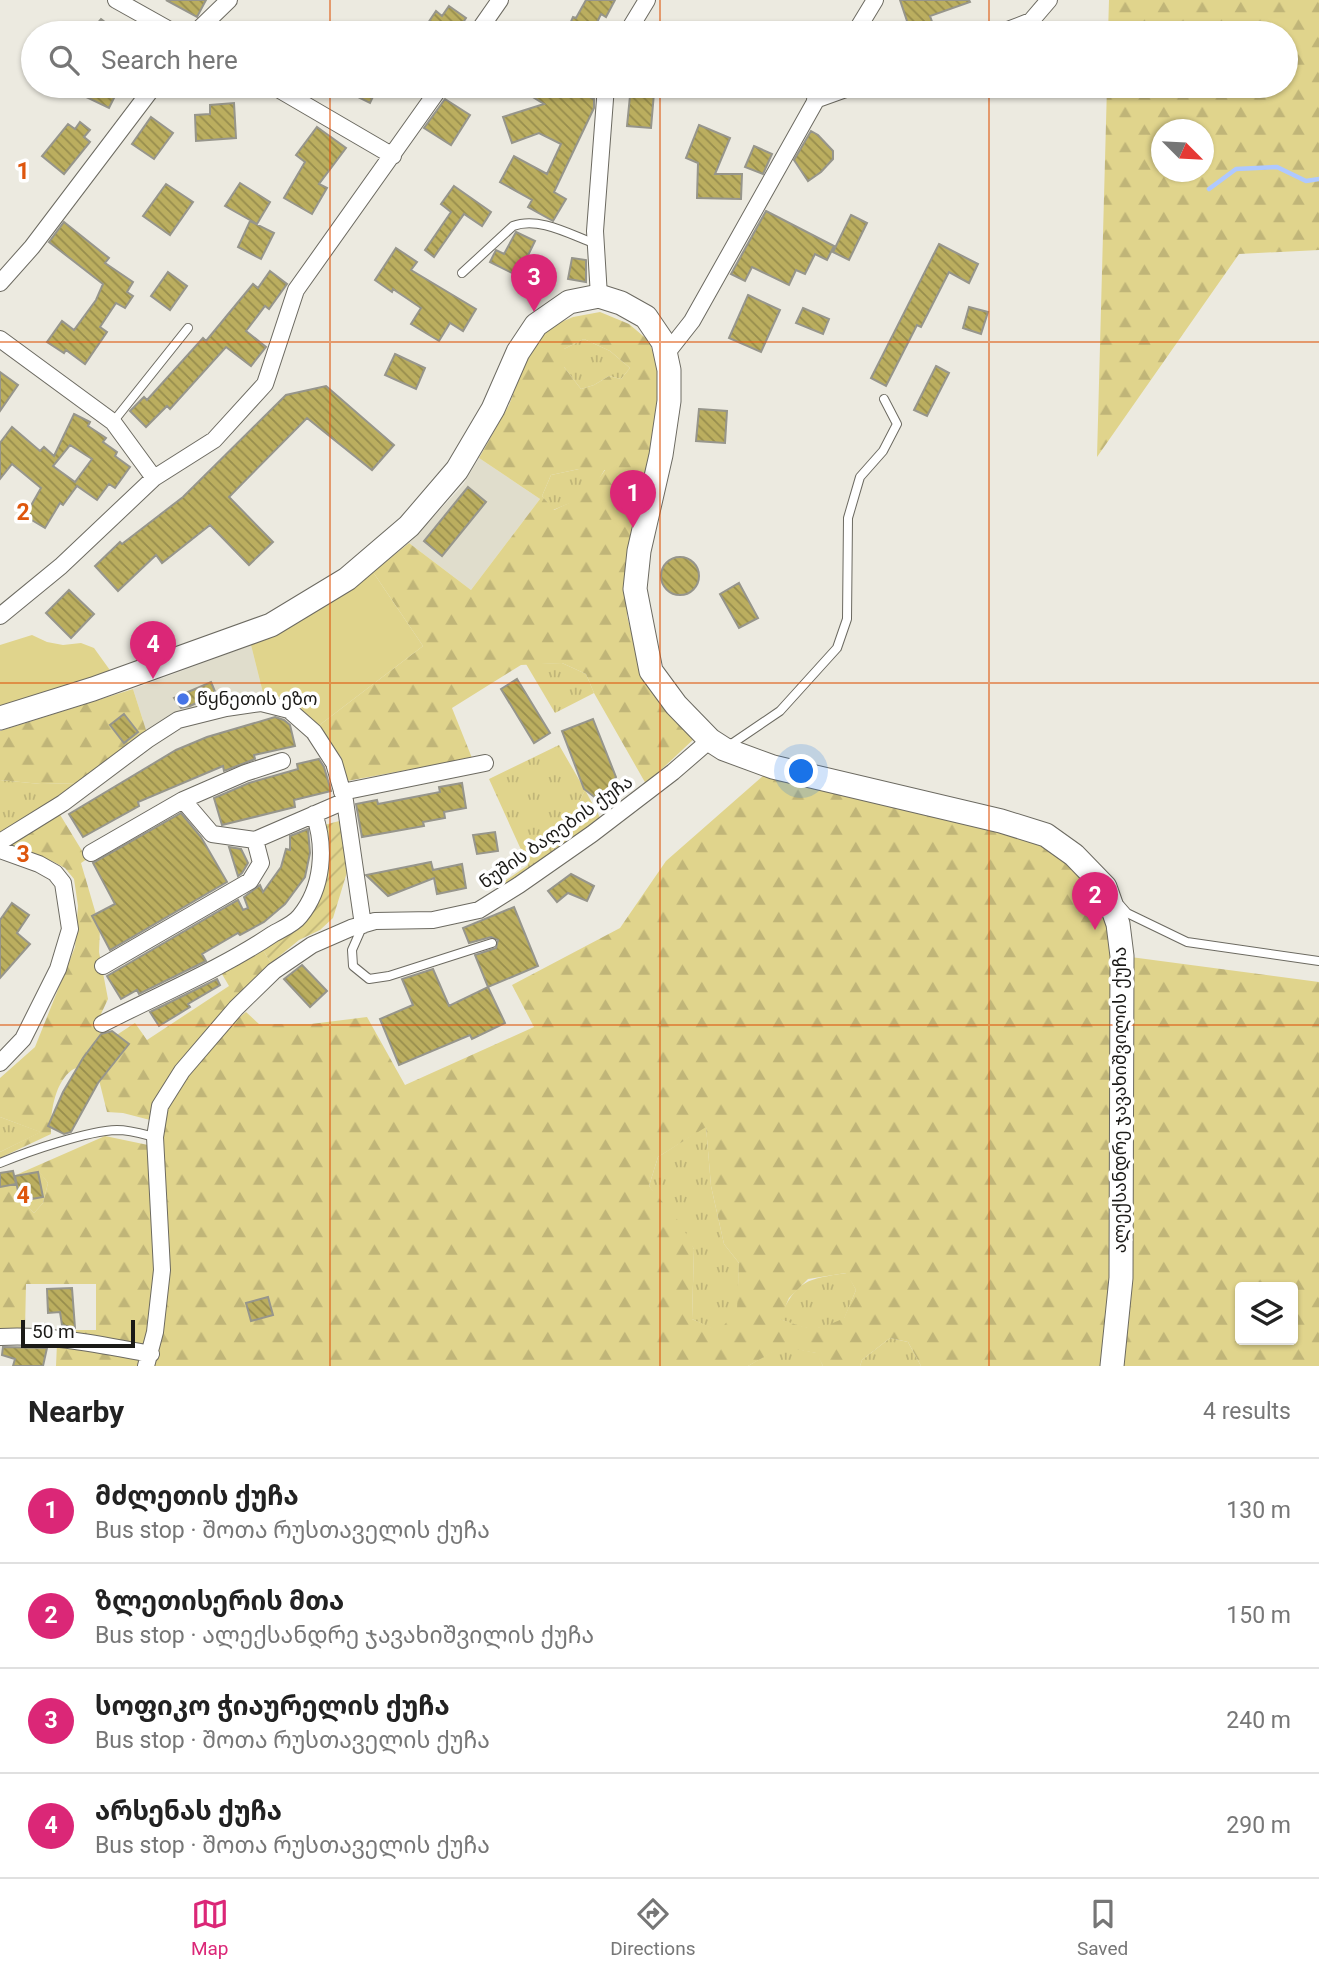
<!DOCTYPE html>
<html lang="en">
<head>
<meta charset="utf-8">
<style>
  body { margin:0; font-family:Roboto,"Noto Sans Georgian",sans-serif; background:#f2f2f2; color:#222 }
  .controls { position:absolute; right:21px; bottom:21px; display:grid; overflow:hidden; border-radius:7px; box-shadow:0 2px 5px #0004 }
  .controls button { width:63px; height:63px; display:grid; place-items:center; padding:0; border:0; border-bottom:2px solid #e0e0e0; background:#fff; color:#222; font:35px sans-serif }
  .compass { position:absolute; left:1151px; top:119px; width:63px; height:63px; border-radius:50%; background:#fff; box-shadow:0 2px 5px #0004; rotate:114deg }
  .scale { position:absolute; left:21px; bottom:18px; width:114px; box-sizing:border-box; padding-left:7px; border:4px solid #1b1a17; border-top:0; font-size:19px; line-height:24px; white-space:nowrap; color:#1b1a17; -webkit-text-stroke:5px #fff; paint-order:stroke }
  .you { position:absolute; left:802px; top:772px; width:24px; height:24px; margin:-18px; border:5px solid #fff; border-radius:50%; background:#1a73e8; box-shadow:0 0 0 10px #1a73e833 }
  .badge { display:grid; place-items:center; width:46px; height:46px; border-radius:50%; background:#db2777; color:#fff; font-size:23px; font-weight:700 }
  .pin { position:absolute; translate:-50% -58px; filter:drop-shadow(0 2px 4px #0008) }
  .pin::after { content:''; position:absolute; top:37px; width:24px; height:21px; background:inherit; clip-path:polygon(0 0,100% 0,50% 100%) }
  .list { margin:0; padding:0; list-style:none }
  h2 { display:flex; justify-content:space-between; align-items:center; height:91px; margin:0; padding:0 28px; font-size:30px }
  h2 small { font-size:23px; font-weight:400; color:#767676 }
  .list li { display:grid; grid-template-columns:46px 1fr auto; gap:21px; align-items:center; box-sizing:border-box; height:105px; padding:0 28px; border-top:2px solid #e0e0e0 }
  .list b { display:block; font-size:26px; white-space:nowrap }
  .list p { margin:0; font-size:23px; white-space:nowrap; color:#767676 }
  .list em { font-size:23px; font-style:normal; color:#767676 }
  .icon { flex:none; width:38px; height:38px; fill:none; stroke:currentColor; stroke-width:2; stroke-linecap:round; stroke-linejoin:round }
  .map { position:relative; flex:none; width:1319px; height:1366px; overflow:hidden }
  .search { position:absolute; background:#fff; box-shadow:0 2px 5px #0004; left:21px; right:21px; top:21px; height:77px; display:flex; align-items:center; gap:18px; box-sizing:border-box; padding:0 24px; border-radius:38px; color:#767676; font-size:26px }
  .sheet { height:511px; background:#fff }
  nav { display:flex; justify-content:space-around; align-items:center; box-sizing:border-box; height:98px; border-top:2px solid #e0e0e0; background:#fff; font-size:19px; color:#767676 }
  nav a { display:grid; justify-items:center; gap:4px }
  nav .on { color:#db2777 }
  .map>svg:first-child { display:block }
  .built { fill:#e0ddcc }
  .grass { fill:url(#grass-tufts) }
  .forest { fill:url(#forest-firs); fill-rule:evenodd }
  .park { fill:#e0d48c }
  .garden { fill:url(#garden-furrows) }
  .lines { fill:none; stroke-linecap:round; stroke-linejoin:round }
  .stream { stroke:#afc9ff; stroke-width:4.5 }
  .building { fill:url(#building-back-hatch); stroke:#96958b; stroke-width:2; fill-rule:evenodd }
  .service-casing { stroke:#6c6a61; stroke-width:10 }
  .minor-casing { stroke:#6c6a61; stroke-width:18 }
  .secondary-casing { stroke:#6c6a61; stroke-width:25 }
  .service { stroke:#fff; stroke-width:8 }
  .minor { stroke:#fff; stroke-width:16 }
  .secondary { stroke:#fff; stroke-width:23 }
  .grid { fill:none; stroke:#de560d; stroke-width:2; stroke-opacity:0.55 }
  .poi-dot { fill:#4674e6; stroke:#fff; stroke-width:2.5 }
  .labels { text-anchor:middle; stroke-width:7; stroke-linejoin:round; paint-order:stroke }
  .poi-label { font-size:18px; fill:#1b1a17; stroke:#fff; text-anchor:start }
  .street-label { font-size:18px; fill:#1b1a17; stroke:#fff }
  .grid-label { font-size:23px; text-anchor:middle; font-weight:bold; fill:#de560d; stroke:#fff; stroke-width:7; stroke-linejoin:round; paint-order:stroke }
</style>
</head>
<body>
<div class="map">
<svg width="1319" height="1366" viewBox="0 0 1319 1366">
  <defs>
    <pattern id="grass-tufts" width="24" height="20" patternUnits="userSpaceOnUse" patternTransform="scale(1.75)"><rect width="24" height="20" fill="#e0d48c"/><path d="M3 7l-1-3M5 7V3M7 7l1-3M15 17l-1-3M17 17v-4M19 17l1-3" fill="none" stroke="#c0b578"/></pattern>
    <pattern id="forest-firs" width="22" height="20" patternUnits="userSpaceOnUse" patternTransform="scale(1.75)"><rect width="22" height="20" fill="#e0d48c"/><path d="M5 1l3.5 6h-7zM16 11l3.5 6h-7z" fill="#c0b578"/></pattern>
    <pattern id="garden-furrows" width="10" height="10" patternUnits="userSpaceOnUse" patternTransform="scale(1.75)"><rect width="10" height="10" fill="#e0d48c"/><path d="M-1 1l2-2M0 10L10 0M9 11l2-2" fill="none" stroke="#c0b578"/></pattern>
    <pattern id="building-back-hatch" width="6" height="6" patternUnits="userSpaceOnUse" patternTransform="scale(1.75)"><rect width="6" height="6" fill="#bbae5f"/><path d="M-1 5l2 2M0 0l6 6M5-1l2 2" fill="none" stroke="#978d4d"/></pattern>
  </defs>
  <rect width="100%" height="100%" fill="#eceae0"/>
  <path class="built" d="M479 458 540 499 471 590 409 543 463 485Z
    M251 645 264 697 147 733 133 689Z"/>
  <path class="grass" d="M584 339 610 351 630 368 621 379 609 376 594 385 581 389 564 367V349Z
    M579 469H605L594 488 575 501 553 510 542 496 551 475Z
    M562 663 586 674 594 693 555 713 526 664Z
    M559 745 585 790 551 858 515 880 498 886 528 865 489 779Z
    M0 780 41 784 82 783 0 833Z
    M0 1117 41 1132 0 1152Z
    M706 1126 711 1186 724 1244 739 1263 738 1310 719 1332 692 1319 694 1249 649 1186 658 1157Z
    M36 1167 48 1183 43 1203 34 1213 22 1202 24 1193 18 1175Z
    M847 1273 856 1290 844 1319C813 1333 810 1330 779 1319 797 1280 806 1279 847 1273Z
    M890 1338 908 1342 921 1366H860L862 1360Z
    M782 1346 817 1353 823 1366H748Z"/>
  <path class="forest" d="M1109 0H1319V250L1239 254 1097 457 1107 86H1286V33H1108ZM1162 130H1204V172H1162Z
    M600 312 629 324 649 341 659 369 660 410 627 561V616L638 657 697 736 646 784 594 693 586 674 562 663 521 665 452 708 472 758 347 781 341 757 317 727 423 646 373 572 409 543 471 590 540 499 479 458 509 405 532 344 552 326 573 317ZM584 339 610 351 630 368 621 379 609 376 594 385 581 389 564 367V349ZM579 469 605 470C589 494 580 498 554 510L542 496 551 475Z
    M133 689 147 733 82 783 41 784 0 780V731Z
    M773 767 1046 835 1105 887 1123 956 1319 982V1366H921L908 1342 890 1338 862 1360 860 1366H823L816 1353 782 1347 748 1366H146L155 1332 160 1106 208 1043 246 1012 259 1024H311L367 1017 405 1085 534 1027 512 985 620 928 666 861ZM706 1127 711 1186 724 1244 739 1263 737 1310 719 1331 692 1319 694 1249 681 1224 649 1186 658 1157ZM846 1273 856 1290 844 1318C814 1332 811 1330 780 1319L789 1298 808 1279ZM1240 1287H1293V1340H1240Z
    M585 790 602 821 551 858Z
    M59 813 87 859 81 863 100 928 99 952 108 999 101 1014 112 1038 135 1023 147 1040 229 986 219 969 260 945 271 963 174 1072 154 1121 123 1113 107 1112 95 1064C88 1065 78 1066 72 1070 54 1083 50 1115 51 1134L0 1158V1152L40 1132 0 1117V1078L35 1047 75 947 78 906 74 879 65 868 52 861 8 846Z
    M105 1136 148 1145 158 1261 146 1348 0 1333V1182ZM36 1168 48 1183 43 1203 34 1213 22 1202 24 1193 19 1175ZM26 1284H96V1330H25Z
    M57 1343 141 1356V1366H56Z"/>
  <path class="park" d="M373 572 423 646 317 727 264 697 251 645 329 604Z
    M32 635 47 642 63 645 81 643 94 648 112 673 0 707V645Z"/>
  <path class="garden" d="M343 820 348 869 333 918 320 930 299 940 271 963 260 945 303 917 324 825Z"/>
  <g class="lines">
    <path class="stream" d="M1209 189 1236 169 1277 167 1306 181 1319 179"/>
  </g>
  <path class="building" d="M166 0H206L197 17Z
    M586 0H615L606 17 601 14 592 33H566L573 17 576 18Z
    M900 0H969L970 2 930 16 935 30 924 33H911Z
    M449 6 466 18 456 33H437L426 26 436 11 442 16Z
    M101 19 119 33H89Z
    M86 86H120L109 108 82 95Z
    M336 86H378L370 103Z
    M537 86H566L594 99V108L554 192 566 199 553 221 528 207 532 200 500 182 514 156 547 174 561 144 539 133 512 143 503 117 544 104 531 96Z
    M631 86H645L644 92 654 93 651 128 627 126Z
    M445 99 470 115 451 145 424 128Z
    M234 103 236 138 196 141 195 115 210 114V105Z
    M151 117 173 133 154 159 132 144Z
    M80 122 90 130 84 137 90 142 64 174 42 156 68 124 75 129Z
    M699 125 730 138 715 174H742L741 199 697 198 698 163 686 158Z
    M317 127 346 148 319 184 327 188 312 214 284 198 305 162 296 155Z
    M811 131 818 135 833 151V159L821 172 808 181 794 160Z
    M754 146 772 154 763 174 745 167Z
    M240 183 270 202 257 224 225 206Z
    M166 184 193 202 170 235 143 216Z
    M454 186 491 212 482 226 464 214 434 257 425 250 451 212 441 204Z
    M766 211 834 246 827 260 815 254 805 274 796 270 789 285 752 267 745 281 731 274Z
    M851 215 867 223 849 260 833 252Z
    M250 221 274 233 261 259 238 247Z
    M64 222 109 258 105 263 133 282 127 292 133 296 125 308 116 303 100 327 107 332 85 364 66 350 64 353 47 342 62 321 74 330 96 300 103 284 49 242Z
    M516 232 535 241 518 276 490 262 496 250 504 254Z
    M939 244 978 264 969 283 949 272 921 327 917 325 886 386 871 378Z
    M396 248 417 262 411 270 476 309 463 331 450 323 439 341 411 324 421 308 393 289 392 292 375 280Z
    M572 258 586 260V282L568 279Z
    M270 271 287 284 269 309 265 306 246 331 266 347 251 366 226 347 170 409 167 406 146 427 130 411 144 397 147 400 203 338 206 341 253 284 258 288Z
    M168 272 187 286 170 310 151 296Z
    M748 295 780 310 761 352 729 338Z
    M969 307 988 312 981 334 963 328Z
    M803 308 829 319 823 334 796 323Z
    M395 354 425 368 416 389 385 375Z
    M936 366 949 373 927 416 914 410Z
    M0 372 18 385 0 411Z
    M326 386 394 445 372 470 307 418 229 497 273 542 249 565 210 525 162 563 156 555 118 591 95 566 120 542 122 544 183 497 286 395Z
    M699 409 727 411 725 443 696 441Z
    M74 414 90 422 88 426 106 438 103 442 117 452 115 456 130 467 115 488 109 484 97 500 77 486 63 505 60 503 45 528 25 516 41 488 12 464 0 479V443L12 427 40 451 44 447 54 456ZM70 445 92 459 75 482 53 466Z
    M468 487 486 502 442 556 424 541Z
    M661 576a19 19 0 1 1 38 0a19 19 0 1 1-38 0Z
    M739 583 758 618 739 628 720 594Z
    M69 590 94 614 71 638 46 613Z
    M517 679 550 733 534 743 501 689Z
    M211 682 216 694 190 706 181 708 174 698Z
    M124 714 138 732 124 743 110 725Z
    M275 717 284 720 290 725 295 746 254 755 255 759 224 771 223 766 138 802 139 806 83 837 69 814 176 750 207 737Z
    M593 719 616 777 605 793 597 799 584 789 562 731Z
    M319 759 324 767 331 791 294 800 295 807 222 825 214 798 249 783 298 769 297 764Z
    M462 783 466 808 444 812 445 818 423 822 424 826 362 837 356 804 377 800 378 804 440 792 439 787Z
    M181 813 201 837 227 882 110 950 92 916 115 904 93 863Z
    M308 829 310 853 305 877 285 904 264 922 240 935 238 933 202 954 206 961 139 994 137 990 121 999 107 976 238 900 243 910 248 908 244 897 260 885 263 892 281 867 286 849 290 850V836Z
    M495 832 498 851 477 854 473 835Z
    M229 847 241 849 248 863 242 873 238 876Z
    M431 862 433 870 462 864 466 888 437 894 434 878 388 896 366 875Z
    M571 874 594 886 587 901 568 893 557 902 548 891Z
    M12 903 29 915 17 933 30 944 0 978V920Z
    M514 907 538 966 488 987 475 955 496 948 498 940 491 937 469 943 463 928Z
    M302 965 327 991 310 1007 284 979Z
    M433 969 449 1006 488 987 505 1023 472 1039 470 1035 399 1065 380 1019 413 1005 402 979Z
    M217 979 220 985 188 1004 190 1007 159 1026 150 1012Z
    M112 1031 129 1044 98 1083 71 1132 64 1134 48 1126 63 1092 83 1058 101 1034Z
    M13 1171 16 1184 0 1187V1173Z
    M38 1172 43 1197 20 1201 15 1176Z
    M72 1288 75 1328 62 1325 60 1312 48 1313 47 1289Z
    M268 1297 273 1315 251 1321 246 1303Z
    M3 1347 47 1348 43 1366H13L15 1359 2 1355Z"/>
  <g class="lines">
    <defs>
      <path id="service" d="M462 273 513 226C539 216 571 235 596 244
        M113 422 188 328
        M727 747 780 711 837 648 847 619 848 518 860 477 883 451 897 424 884 399
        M1120 905 1127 913 1187 942 1319 961
        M363 925 352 950 353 966 369 979 389 976 492 943
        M0 1163C29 1151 87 1131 117 1130 130 1130 143 1134 155 1137"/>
      <path id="minor" d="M116 0 175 33
        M195 33 229 0
        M477 33 500 0
        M627 33 647 0
        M855 33 875 0
        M1000 33 1031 21 1049 0
        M273 86 393 156
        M815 100 854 86
        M0 283 32 247 154 86
        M599 296 595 231 606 86
        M0 339 113 422 154 478
        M666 354 692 321 824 86
        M0 616 61 566 154 478 214 440 265 384 296 290 441 86
        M342 792 485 763
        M183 800 212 834 255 840 345 801
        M0 842 63 803 147 740 178 720 226 708 261 703 289 710 314 732 334 763 345 801 363 925
        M0 850 39 864 55 873 63 883 70 929 58 969 23 1039 0 1063
        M91 853 183 800 245 773 282 761
        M103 966 250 881 261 863 255 840
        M102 1024C158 995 221 969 273 934 282 929 294 924 300 916 323 888 326 847 314 814
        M0 1337C51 1334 101 1345 151 1354
        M146 1366 155 1332 162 1270 155 1137 160 1106 182 1071 236 1008 274 971 312 945 351 928 375 921 433 920 479 910 519 885 592 834 673 772 710 740"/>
      <path id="secondary" d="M0 718 93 689 271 625 347 579 409 526 457 470 493 409 518 352 536 325 569 302 599 296 621 303 646 317 663 342 669 370V401L661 455 639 551 635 589 651 671 676 705 710 740 724 749 773 767 1001 821 1046 835 1074 855 1105 887 1118 924 1122 956 1121 1278 1112 1366"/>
    </defs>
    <use href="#service" class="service-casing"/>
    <use href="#minor" class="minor-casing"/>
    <use href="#secondary" class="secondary-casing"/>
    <use href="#service" class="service"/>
    <use href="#minor" class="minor"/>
    <use href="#secondary" class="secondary"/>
  </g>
  <path class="grid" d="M330 0V33M660 0V33M989 0V33M330 86V1366M660 86V1366M989 86V1366M0 342H1319M0 683H1319M0 1025H1319"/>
  <circle class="poi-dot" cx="183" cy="699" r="7"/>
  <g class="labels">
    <g class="poi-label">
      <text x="197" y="705">წყნეთის ეზო</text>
    </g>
    <g class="street-label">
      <text transform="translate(556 832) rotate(-35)" y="6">ნუშის ბაღების ქუჩა</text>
      <text transform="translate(1120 1100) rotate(-90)" y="6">ალექსანდრე ჯავახიშვილის ქუჩა</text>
    </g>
  </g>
  <g class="grid-label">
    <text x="23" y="179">1</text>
    <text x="23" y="520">2</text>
    <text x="23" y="862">3</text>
    <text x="23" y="1203">4</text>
  </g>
</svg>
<div class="controls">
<button><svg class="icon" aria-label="layers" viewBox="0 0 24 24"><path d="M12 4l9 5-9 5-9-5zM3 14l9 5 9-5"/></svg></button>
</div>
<svg class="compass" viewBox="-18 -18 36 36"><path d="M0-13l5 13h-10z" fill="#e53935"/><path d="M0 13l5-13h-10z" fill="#767676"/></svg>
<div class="scale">50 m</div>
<div class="you"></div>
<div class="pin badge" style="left:633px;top:528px">1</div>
<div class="pin badge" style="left:1095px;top:930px">2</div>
<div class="pin badge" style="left:534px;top:312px">3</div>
<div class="pin badge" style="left:153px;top:679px">4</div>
<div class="search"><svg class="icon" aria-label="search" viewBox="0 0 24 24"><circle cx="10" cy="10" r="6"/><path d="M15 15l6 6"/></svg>Search here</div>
</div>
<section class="sheet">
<h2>Nearby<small>4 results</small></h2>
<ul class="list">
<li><span class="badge">1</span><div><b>მძლეთის ქუჩა</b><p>Bus stop · შოთა რუსთაველის ქუჩა</p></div><em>130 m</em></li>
<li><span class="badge">2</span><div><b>ზლეთისერის მთა</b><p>Bus stop · ალექსანდრე ჯავახიშვილის ქუჩა</p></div><em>150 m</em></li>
<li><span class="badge">3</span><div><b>სოფიკო ჭიაურელის ქუჩა</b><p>Bus stop · შოთა რუსთაველის ქუჩა</p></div><em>240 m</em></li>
<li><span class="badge">4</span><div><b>არსენას ქუჩა</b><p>Bus stop · შოთა რუსთაველის ქუჩა</p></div><em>290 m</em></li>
</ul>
</section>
<nav>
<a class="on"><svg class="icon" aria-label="map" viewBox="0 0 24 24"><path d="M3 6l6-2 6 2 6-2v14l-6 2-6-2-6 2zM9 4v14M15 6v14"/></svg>Map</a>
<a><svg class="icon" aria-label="directions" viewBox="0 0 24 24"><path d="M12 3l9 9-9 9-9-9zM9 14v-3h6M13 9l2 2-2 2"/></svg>Directions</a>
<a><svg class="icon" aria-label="saved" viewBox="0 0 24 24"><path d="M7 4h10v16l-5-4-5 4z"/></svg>Saved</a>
</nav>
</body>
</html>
